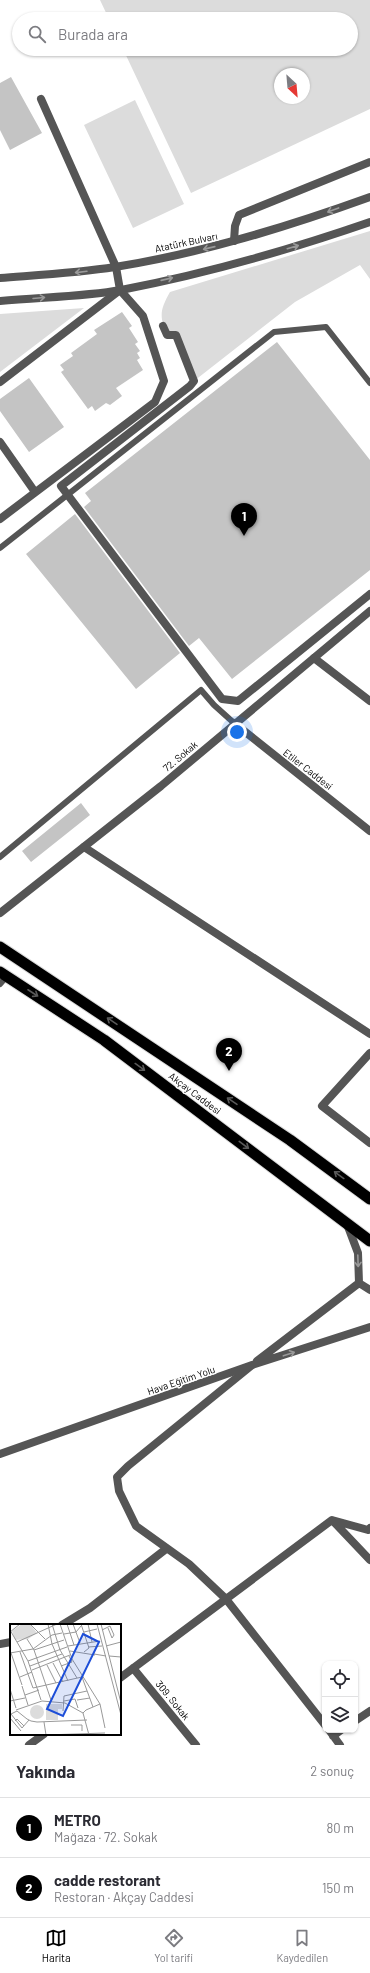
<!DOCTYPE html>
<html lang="tr">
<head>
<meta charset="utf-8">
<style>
  body { margin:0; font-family:Barlow,sans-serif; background:#f7f7f7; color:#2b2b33 }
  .controls { position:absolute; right:12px; bottom:12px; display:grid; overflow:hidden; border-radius:8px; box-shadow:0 1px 3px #0004 }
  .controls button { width:36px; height:36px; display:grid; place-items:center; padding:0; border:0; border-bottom:1px solid #e1e1e2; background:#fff; color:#2b2b33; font:20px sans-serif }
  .compass { position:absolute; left:274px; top:68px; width:36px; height:36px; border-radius:50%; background:#fff; box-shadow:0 1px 3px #0004; rotate:154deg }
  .you { position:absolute; left:237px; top:732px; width:14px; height:14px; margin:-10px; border:3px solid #fff; border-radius:50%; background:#1a73e8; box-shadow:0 0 0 6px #1a73e833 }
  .badge { display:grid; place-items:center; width:26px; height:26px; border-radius:50%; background:#000; color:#fff; font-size:13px; font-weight:700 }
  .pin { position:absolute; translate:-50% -33px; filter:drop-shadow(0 1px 2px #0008) }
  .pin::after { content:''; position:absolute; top:21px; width:14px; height:12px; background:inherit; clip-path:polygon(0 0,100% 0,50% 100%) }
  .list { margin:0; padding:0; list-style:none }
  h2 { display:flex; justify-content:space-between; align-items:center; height:52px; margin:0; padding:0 16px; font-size:17px }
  h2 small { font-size:13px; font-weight:400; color:#7c7c81 }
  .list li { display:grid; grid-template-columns:26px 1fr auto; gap:12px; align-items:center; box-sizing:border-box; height:60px; padding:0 16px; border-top:1px solid #e1e1e2 }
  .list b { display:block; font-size:15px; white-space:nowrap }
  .list p { margin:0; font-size:13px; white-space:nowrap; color:#7c7c81 }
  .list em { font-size:13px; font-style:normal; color:#7c7c81 }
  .icon { flex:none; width:22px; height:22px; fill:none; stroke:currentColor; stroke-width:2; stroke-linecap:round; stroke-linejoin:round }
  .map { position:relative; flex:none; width:370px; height:1745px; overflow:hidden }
  .search { position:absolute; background:#fff; box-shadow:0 1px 3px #0004; left:12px; right:12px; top:12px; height:44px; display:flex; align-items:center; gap:10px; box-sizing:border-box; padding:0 14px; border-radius:22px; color:#7c7c81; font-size:15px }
  .sheet { height:172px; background:#fff }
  nav { display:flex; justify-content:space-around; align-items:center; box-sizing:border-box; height:56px; border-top:1px solid #e1e1e2; background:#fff; font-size:11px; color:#7c7c81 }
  nav a { display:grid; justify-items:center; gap:2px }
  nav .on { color:#000 }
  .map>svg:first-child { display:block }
  .green { fill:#dcdcdc; fill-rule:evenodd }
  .building { fill:#c4c4c4 }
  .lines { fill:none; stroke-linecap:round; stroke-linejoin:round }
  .trunk-casing { stroke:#dbdbdb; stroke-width:13 }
  .service { stroke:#555; stroke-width:6 }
  .pedestrian { stroke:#555; stroke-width:8 }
  .minor { stroke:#555; stroke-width:8 }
  .tertiary { stroke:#555; stroke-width:8 }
  .trunk { stroke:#000; stroke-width:11 }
  .oneway { stroke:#999 }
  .oneway2 { stroke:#595959 }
  .labels { text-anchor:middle; stroke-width:3; stroke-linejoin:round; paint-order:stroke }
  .street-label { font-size:10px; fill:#000; stroke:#fff }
  .inset-road { fill:none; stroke:#999; stroke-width:1 }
  .view { fill:#1d4ed8; fill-opacity:0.15; stroke:#1d4ed8; stroke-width:2 }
  .inset-edge { fill:none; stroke:#000; stroke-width:2 }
</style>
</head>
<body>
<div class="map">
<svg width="370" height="1745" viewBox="0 0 370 1745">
  <rect width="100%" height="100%" fill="#fff"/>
  <path class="green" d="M100 0H370V109L191 193 123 49H351V19H109ZM280 74H304V98H280Z
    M135 100 184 204 133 228 84 125Z
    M370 231V279L360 265 295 302 194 381 176 335H167C159 316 160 310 170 292Z
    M84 308 0 372V314Z"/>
  <path class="building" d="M11 77 42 133 10 150 0 130V83Z
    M122 312 132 326 129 328 138 342 135 344 140 351 137 353 140 358 137 360 143 370 116 388 122 396 110 405 106 403 95 411 92 406 88 409 61 372 64 370 60 365 73 356 71 353 97 334 94 330Z
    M277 342 370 460V570L232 679 199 638 189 646 84 507 91 501 85 493Z
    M29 378 64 427 29 452 0 411V399Z
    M75 514 180 653 136 689 26 554Z
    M81 803 90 815 31 862 22 851Z"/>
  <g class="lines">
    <defs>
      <path id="trunk" d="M0 947 290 1140 370 1199
        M0 972 104 1040 370 1241"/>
    </defs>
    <use href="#trunk" class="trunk-casing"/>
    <path class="service" d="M0 548 274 332 326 327 370 383
      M0 857 201 690 214 705 234 723
      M0 984 7 976"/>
    <path class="pedestrian" d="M163 326 167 335H176L194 381 190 386 61 486 222 699 238 701 370 594"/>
    <path class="minor" d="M234 241 235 226 239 215 370 162
      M0 382 120 290
      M0 442 35 492
      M0 519 155 402 164 381 143 316 120 290 116 267 41 99
      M314 658 370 701
      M84 847 370 1034
      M370 1053 322 1106 370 1143
      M251 1366 128 1466 117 1477 119 1491 136 1526 189 1564 226 1599 325 1725
      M333 1521 370 1560
      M62 1625 90 1608 166 1549
      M0 1644 11 1642
      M133 1668 196 1745
      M120 1678 332 1520 368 1530 370 1528
      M355 1721 370 1711
      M329 1730 340 1745
      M333 1736 341 1730
      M29 1745 44 1734"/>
    <path class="tertiary" d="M0 278C38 275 77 273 115 267 203 253 287 227 370 197
      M0 301C40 297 82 297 121 290 205 274 289 250 370 222
      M234 723 370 831
      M0 913 161 786 370 611
      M359 1283 370 1290
      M257 1361 359 1283 358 1253 347 1224
      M0 1454 252 1365 370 1327"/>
    <use href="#trunk" class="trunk"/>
  </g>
  <defs><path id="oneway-shaft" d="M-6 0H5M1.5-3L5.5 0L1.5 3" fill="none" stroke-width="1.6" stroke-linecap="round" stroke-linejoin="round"/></defs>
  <g class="oneway">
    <use href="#oneway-shaft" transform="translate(333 210) rotate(160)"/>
    <use href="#oneway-shaft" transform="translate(293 247) rotate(-16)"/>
    <use href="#oneway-shaft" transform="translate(209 248) rotate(167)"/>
    <use href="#oneway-shaft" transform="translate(81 272) rotate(173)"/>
    <use href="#oneway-shaft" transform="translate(167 279) rotate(-13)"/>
    <use href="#oneway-shaft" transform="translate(39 298) rotate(-5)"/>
    <use href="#oneway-shaft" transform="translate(358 1261) rotate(88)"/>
    <use href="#oneway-shaft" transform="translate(289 1354) rotate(-18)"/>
  </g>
  <g class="oneway2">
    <use href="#oneway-shaft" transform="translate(33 993) rotate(33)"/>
    <use href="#oneway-shaft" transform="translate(112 1021) rotate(-146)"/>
    <use href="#oneway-shaft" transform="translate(140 1067) rotate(36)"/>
    <use href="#oneway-shaft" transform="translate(232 1101) rotate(-146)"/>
    <use href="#oneway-shaft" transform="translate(244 1145) rotate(37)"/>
    <use href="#oneway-shaft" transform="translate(339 1175) rotate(-144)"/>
  </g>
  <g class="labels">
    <g class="street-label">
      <text transform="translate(186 242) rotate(-12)" y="4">Atatürk Bulvarı</text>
      <text transform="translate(180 756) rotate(-40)" y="4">72. Sokak</text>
      <text transform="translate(308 769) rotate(38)" y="4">Etiler Caddesi</text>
      <text transform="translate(195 1093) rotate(37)" y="4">Akçay Caddesi</text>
      <text transform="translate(181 1380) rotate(-19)" y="4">Hava Eğitim Yolu</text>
      <text transform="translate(173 1700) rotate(51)" y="4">309. Sokak</text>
    </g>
  </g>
  <g transform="translate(10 1624)">
    <rect width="111" height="111" fill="#fff"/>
    <path d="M12 0H20L27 9 18 15 5 16 2 7ZM36 80H52V85H48V96H36ZM20 88a7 7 0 1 1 14 0a7 7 0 1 1-14 0Z" fill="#dcdcdc"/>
    <path class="inset-road" d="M20 0 35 15M38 0 42 20 58 57M42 0 50 26 67 54M50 0 62 35 90 80 95 104M57 0 64 21M63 0 70 19M71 0 79 24 74 28M78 0 82 18M87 0 111 91M91 0 111 79M0 6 18 37 31 76M92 6 100 2 104 11 102 14 98 4M0 8 10 0M74 8 87 5M54 10 66 8 71 2M17 15 24 26 41 76M7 18 47 0M58 22 90 17M96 22 111 18M78 23 92 22M0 26 12 61M24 26 54 16M60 27 85 31M10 28 23 64 72 53M0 29 23 25 42 11 52 9M84 30 96 32M99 32 111 33M18 37 57 23M43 39 53 58M37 41 46 59M20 42 52 30M51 42 62 38 59 32M22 46 60 31M10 53 22 48M72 53 83 83M12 62 18 81M0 65 6 84M15 71 29 66M67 76 80 74M0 77 15 74M54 77 65 75 68 84M6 86 32 77 55 79 73 89 79 111M53 87 54 72 77 67M73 89 76 86 90 80M0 94 11 107M19 96 12 104 1 90 7 87 17 95 21 97 27 98 77 96M5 97 7 95 14 102M34 98 36 111M61 101H72V107M35 111 95 109"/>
    <path class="view" d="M73 10 89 18 53 92 37 85Z"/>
    <rect width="111" height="111" class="inset-edge"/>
  </g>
</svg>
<div class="controls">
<button><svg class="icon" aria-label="locate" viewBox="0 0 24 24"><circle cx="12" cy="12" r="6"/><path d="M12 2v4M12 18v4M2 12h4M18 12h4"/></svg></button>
<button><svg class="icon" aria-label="layers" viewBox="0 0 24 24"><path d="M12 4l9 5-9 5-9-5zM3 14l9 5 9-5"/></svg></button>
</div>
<svg class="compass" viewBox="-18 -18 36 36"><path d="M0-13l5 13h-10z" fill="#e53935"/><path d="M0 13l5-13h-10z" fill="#7c7c81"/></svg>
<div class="you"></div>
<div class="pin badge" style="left:244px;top:536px">1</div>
<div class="pin badge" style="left:229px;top:1071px">2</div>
<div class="search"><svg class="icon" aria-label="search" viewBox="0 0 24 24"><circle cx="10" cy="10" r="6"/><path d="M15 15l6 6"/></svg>Burada ara</div>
</div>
<section class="sheet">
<h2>Yakında<small>2 sonuç</small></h2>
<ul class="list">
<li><span class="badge">1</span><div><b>METRO</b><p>Mağaza · 72. Sokak</p></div><em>80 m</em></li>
<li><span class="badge">2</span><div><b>cadde restorant</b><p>Restoran · Akçay Caddesi</p></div><em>150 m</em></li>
</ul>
</section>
<nav>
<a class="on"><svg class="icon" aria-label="map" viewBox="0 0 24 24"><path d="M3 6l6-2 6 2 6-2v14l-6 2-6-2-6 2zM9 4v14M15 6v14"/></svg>Harita</a>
<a><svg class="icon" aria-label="directions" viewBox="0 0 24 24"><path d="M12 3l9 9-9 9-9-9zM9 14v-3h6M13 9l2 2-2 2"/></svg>Yol tarifi</a>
<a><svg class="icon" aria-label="saved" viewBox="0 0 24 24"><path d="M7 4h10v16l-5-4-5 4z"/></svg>Kaydedilen</a>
</nav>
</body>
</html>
